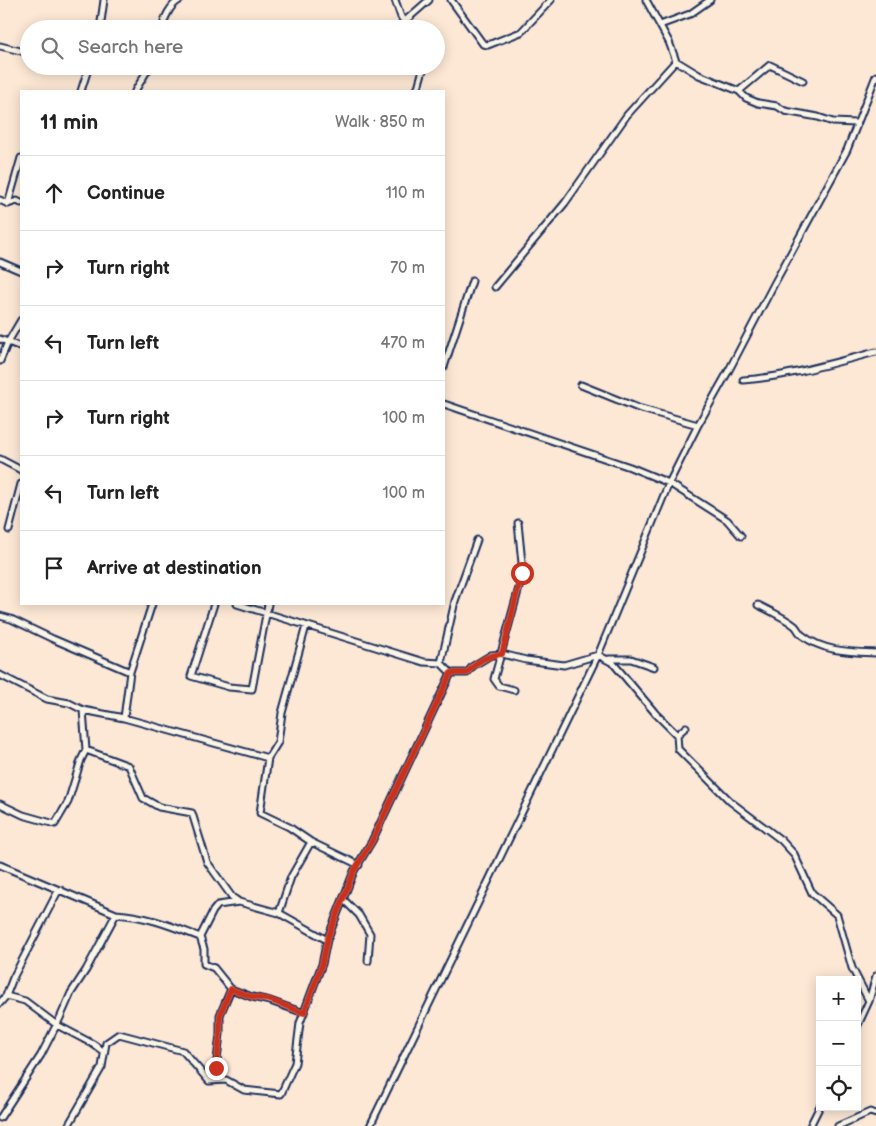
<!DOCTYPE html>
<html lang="en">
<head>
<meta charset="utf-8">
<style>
  body { margin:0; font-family:"Balsamiq Sans",sans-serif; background:#f2f2f2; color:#222 }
  .controls { position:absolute; right:15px; bottom:15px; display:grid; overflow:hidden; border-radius:0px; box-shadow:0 2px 12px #0003 }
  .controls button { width:45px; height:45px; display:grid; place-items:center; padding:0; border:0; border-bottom:1px solid #e0e0e0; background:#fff; color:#222; font:25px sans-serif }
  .stop { position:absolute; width:15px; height:15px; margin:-11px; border:4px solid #c8321e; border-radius:50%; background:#fff }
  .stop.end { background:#c8321e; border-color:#fff; box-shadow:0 1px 5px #0008 }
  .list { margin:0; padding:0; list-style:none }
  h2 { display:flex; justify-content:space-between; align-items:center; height:65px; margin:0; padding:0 20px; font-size:21px }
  h2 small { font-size:16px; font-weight:400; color:#767676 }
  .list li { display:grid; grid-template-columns:32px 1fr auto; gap:15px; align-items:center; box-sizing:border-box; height:75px; padding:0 20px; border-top:1px solid #e0e0e0 }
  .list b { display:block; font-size:19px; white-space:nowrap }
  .list em { font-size:16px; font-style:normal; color:#767676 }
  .icon { flex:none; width:28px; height:28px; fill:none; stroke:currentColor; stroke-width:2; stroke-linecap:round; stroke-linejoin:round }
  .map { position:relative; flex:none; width:876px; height:1126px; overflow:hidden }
  .search { position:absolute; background:#fff; box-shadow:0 2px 12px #0003; left:20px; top:20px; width:425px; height:55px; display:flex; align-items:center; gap:12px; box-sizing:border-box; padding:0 18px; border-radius:28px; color:#767676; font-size:19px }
  .panel { position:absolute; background:#fff; box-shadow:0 2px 12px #0003; left:20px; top:90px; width:425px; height:515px; border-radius:0px }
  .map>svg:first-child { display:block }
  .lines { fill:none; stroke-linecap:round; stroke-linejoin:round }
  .street-casing { stroke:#1b2f5e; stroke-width:9 }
  .street { stroke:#fcf5e5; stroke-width:5 }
  .route { stroke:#c8321e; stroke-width:6 }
</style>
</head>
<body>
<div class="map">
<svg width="876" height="1126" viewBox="0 0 876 1126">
  <rect width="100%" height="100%" fill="#fde8d5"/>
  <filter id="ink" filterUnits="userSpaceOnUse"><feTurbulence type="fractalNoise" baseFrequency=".02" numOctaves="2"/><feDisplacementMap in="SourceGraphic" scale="10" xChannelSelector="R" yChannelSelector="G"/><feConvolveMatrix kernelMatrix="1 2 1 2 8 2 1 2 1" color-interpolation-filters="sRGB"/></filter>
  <g filter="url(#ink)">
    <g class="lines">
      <defs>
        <path id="street" d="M395 0 401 17 409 29
          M451 0 483 44 488 45 521 32 551 0
          M646 0 669 42 676 61 699 75 739 91 746 98 758 103 777 106 785 111 818 117 833 122 856 123
          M405 21 429 0
          M660 25 690 14 710 0
          M100 29 104 0
          M163 29C163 19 171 4 180 0
          M0 46 29 53
          M81 91 89 66
          M135 91 150 66
          M417 91 424 66
          M739 91 770 65 803 81
          M0 200 8 204 17 201 21 203
          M8 204 21 158
          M0 262 21 271
          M495 287 565 203 627 115 676 61
          M0 339 21 347
          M0 361 8 342 21 320
          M444 367 472 281
          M743 380C788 377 832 363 876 352
          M581 385 638 408 698 425
          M444 404 630 467 669 483 727 520 741 536
          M0 459 21 470
          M9 530 21 484
          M214 604 191 676 229 687 252 689 268 604
          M237 604 424 662 441 663 451 673H467L473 666 491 655 502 654 526 660 564 665 598 655 613 663 656 714 677 735
          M758 605C770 611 784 617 795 626 798 629 799 633 802 635 823 652 851 652 876 653
          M0 616 11 619 53 639 130 672
          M306 626 282 713 278 742 268 758 260 813 289 827 311 842 359 865
          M609 659H631L654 667
          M441 663 455 601 477 540
          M0 675 47 699 69 703 83 710 124 718 268 758
          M514 690 499 686 494 679 523 573 518 523
          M124 718 130 672 152 604
          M686 727 677 735 678 749 731 802 781 840 794 854 812 893 837 915 852 968 869 1001
          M86 750 129 766 143 798 159 807 192 813 207 862 232 897 239 902
          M0 804 23 815 55 824 68 802 81 760 86 750 83 710
          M0 865 116 914C147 916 171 926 200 937L204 949V964L214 968 231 989 252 997 270 1001 304 1013
          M343 899 359 915 370 934 368 961
          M279 913 291 877 311 842
          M200 937 213 911 218 905 239 902 279 913 327 940
          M6 996 25 1001 57 1025 93 1044 104 1052
          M0 1003 6 996 13 978 57 893 61 890
          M857 1027 869 1001 876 976
          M209 1081 216 1068 220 1034V1015L231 989
          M0 1118 41 1055 60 1018 71 993 86 970 116 914
          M68 1126 102 1067 106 1043 119 1034 183 1051 209 1081 226 1080 244 1090 281 1094 295 1063 300 1023 322 964 327 940 349 884 354 871 372 841 451 673
          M370 1126 598 655 669 483 698 425 729 370 774 284 847 150 876 76
          M810 1126 820 1106
          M838 1126 870 1112 876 1114"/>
      </defs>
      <use href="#street" class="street-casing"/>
      <use href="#street" class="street"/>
    </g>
  </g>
  <g class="lines" filter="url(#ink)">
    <path class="route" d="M216 1068 220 1034V1015L231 989 252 997 270 1000 304 1013 322 964 327 940 354 871 372 841 451 673H467C476 662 488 655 502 654L522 573"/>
  </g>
</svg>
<div class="controls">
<button>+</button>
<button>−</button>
<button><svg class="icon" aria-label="locate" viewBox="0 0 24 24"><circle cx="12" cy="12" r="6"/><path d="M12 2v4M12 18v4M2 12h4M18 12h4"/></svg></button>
</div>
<div class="stop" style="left:522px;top:573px"></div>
<div class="stop end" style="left:216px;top:1068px"></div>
<div class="search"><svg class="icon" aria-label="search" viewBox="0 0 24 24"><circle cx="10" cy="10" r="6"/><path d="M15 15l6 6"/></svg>Search here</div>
<section class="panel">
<h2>11 min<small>Walk · 850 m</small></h2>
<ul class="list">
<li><svg class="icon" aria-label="ahead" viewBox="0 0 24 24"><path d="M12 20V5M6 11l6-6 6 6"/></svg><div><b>Continue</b></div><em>110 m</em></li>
<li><svg class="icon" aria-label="right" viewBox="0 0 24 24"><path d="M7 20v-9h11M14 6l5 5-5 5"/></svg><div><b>Turn right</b></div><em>70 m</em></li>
<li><svg class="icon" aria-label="left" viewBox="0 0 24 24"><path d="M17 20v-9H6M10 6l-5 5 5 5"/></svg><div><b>Turn left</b></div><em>470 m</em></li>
<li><svg class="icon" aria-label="right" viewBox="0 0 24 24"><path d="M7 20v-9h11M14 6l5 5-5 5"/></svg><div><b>Turn right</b></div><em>100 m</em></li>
<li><svg class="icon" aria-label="left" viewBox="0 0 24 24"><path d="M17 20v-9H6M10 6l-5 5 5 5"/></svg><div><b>Turn left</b></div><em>100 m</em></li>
<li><svg class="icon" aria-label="arrive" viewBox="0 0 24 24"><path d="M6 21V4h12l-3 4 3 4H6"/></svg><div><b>Arrive at destination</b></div></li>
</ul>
</section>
</div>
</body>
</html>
